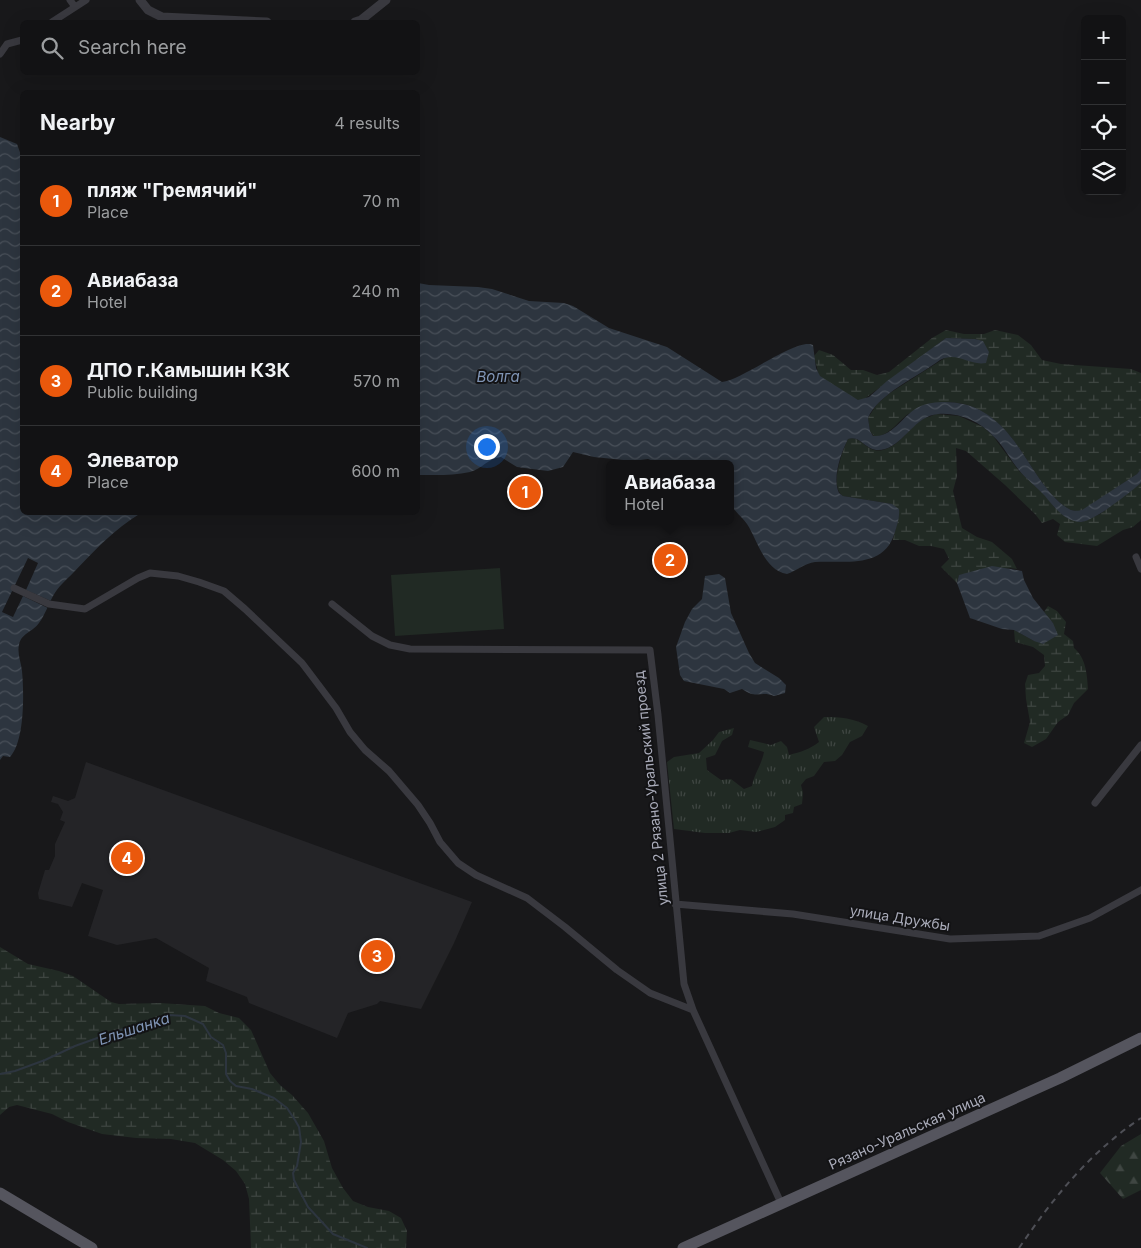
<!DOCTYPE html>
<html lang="en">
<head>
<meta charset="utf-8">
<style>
  body { margin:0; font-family:Inter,sans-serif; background:#1f2022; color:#f1f3f6 }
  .controls { position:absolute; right:15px; top:15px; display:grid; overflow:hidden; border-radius:8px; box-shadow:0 5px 20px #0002 }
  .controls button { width:45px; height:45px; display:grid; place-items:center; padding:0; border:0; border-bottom:1px solid #313234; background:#121214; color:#f1f3f6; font:25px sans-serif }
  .you { position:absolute; left:486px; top:446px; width:18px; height:18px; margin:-12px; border:4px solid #fff; border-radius:50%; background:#1a73e8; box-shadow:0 0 0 8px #1a73e833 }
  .badge { display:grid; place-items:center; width:32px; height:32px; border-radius:50%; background:#ea580c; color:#fff; font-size:16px; font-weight:700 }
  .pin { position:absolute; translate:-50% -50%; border:2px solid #fff; box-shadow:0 1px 5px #0006 }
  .popup { position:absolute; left:606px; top:460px; width:128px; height:65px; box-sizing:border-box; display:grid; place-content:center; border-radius:8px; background:#121214; filter:drop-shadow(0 1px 4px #0005); font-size:16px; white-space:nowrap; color:#9c9ea0 }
  .popup b { font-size:19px; color:#f1f3f6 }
  .popup::after { content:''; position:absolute; left:50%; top:100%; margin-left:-10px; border:10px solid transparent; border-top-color:#121214 }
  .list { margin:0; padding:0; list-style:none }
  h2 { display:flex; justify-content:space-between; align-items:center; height:65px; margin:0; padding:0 20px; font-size:21px }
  h2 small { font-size:16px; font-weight:400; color:#9c9ea0 }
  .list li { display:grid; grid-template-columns:32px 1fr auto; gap:15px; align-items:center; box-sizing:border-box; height:90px; padding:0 20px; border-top:1px solid #313234 }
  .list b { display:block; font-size:19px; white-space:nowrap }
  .list p { margin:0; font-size:16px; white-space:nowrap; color:#9c9ea0 }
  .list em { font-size:16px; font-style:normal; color:#9c9ea0 }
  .icon { flex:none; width:28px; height:28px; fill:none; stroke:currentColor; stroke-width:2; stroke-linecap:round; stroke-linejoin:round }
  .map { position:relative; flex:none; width:1141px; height:1248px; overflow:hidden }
  .search { position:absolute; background:#121214; box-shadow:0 5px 20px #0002; left:20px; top:20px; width:400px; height:55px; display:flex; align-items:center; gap:12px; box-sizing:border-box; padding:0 18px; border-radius:8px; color:#9c9ea0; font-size:19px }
  .panel { position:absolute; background:#121214; box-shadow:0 5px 20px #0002; left:20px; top:90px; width:400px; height:425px; border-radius:8px }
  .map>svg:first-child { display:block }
  .built { fill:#242427 }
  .grass { fill:url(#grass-tufts) }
  .forest { fill:url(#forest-firs) }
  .wetland { fill:url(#wetland-marsh) }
  .park { fill:#212a24 }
  .water { fill:url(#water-waves) }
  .pier { fill:#18181a }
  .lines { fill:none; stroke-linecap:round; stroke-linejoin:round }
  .stream { stroke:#2d353f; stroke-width:2 }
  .minor { stroke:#39393f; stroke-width:7 }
  .tertiary { stroke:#39393f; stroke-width:9 }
  .primary { stroke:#55555e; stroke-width:11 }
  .rail { stroke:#4e4f56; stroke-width:2; stroke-dasharray:6 5; stroke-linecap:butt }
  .labels { text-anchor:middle; stroke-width:4; stroke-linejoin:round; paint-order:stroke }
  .street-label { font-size:14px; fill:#aaacba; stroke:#131315 }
  .water-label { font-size:15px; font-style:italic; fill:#8095b6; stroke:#131315 }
</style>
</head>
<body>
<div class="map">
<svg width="1141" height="1248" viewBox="0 0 1141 1248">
  <defs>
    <pattern id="grass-tufts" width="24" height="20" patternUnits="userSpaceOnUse" patternTransform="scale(1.25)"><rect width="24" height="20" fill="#212a24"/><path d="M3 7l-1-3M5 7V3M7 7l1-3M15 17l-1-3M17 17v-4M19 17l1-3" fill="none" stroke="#3f4642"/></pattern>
    <pattern id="forest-firs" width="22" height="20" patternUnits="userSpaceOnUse" patternTransform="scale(1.25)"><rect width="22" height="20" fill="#212a24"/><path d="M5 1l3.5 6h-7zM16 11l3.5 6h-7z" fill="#3f4642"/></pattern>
    <pattern id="wetland-marsh" width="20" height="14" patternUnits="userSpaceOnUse" patternTransform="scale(1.25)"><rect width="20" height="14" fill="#212a24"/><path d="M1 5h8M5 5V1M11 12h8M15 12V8" fill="none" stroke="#3f4642"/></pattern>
    <pattern id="water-waves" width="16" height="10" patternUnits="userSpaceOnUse" patternTransform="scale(1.25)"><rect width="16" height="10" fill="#2d353f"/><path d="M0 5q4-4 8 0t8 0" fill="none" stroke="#495059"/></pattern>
  </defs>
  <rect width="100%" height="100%" fill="#18181a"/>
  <path class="built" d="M86 762 472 902 454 943 421 1009 380 1001 377 1004 348 1013 337 1038 249 1003 247 997 206 981 209 968 156 938 117 945 88 936 103 890 82 883 72 907 39 899 38 893 45 870H49L55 856V844L65 822 60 820 63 812 58 804 51 802 53 796 68 801 75 798Z"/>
  <path class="grass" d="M824 717C841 717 853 718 868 726L862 736 850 742 842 755 835 761 824 762 814 776 806 779 801 785 803 793 802 804 794 807 793 813 785 815V820L775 827 756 832 740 830 729 833H705L674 829 667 762 674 757 699 753 713 740 719 732 734 728 732 735 722 741 715 755 706 758 707 770 721 780 731 779 744 789 752 786C754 774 762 764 764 752L748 747 750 740 771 745 781 741 787 747 789 755C801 752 810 749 819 742L814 727Z"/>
  <path class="forest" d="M1141 1134V1190L1123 1199 1100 1173 1121 1146Z"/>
  <path class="wetland" d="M946 330 964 334H984L995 330 1018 335 1031 345 1042 360 1061 364 1131 369 1141 373V469L1137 474 1082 511C1078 511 1074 511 1071 510 1049 500 1031 464 1017 445 1005 427 985 409 964 404 959 403 953 402 948 402 942 403 913 411 908 414 897 422 889 437 874 436L870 431 868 418 877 404 890 393 948 356H955L961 358 982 341 975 339 946 338 863 400H858L851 397 819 376 814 356 819 350 833 355 851 370H863L877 375 889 372 932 338Z
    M936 414 959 416 983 427 993 436 1019 471 1044 494 1055 508 1082 522 1100 514 1141 483V520L1133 527 1123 530 1097 546 1065 542 1057 535 1060 524 1053 519 1042 523 1035 514 1005 485 966 451 956 448 957 476 953 491 962 528 977 537 992 542 1012 559 1017 569 1010 568 959 575 957 583 941 567 949 559 944 549 931 546H919L905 540H893L899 515 892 504 843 496C829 487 842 452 848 439 861 434 866 454 883 450 900 446 910 426 925 418 928 417 932 416 936 414Z
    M1048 606 1057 611 1066 622 1064 634 1073 641 1074 648C1086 658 1087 674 1088 689L1074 703 1068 715 1058 722 1046 739 1032 747 1024 743 1030 722 1026 699 1025 684 1028 675 1039 673 1045 666 1044 655 1033 647 1015 642 1014 630 1034 641 1053 623 1044 612Z
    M0 947 28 964 59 971 73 976 111 1002 119 1004 160 1003 205 1006 219 1013 239 1018 251 1030 270 1073 280 1085 292 1095 308 1113 324 1141 332 1168 343 1188 353 1201 368 1207 389 1211 401 1218 407 1231 406 1248H251L249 1199 245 1184 236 1171 223 1160 195 1143 171 1139 136 1138 102 1134 68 1122 52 1114 17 1105 9 1107 0 1115Z"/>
  <path class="park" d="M500 568 504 629 395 636 391 575Z"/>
  <path class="water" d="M0 137 17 144 22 158V512L141 513C113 530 96 549 73 573 66 580 58 587 53 596 48 605 45 615 39 623 33 632 21 633 19 645 17 653 21 662 22 671 24 692 25 741 10 757L3 756 0 760Z
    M418 283 429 285 478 287 492 289 529 301 564 303 573 306 609 328 667 347 722 382C743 380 797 337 813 345L816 368 820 376 858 400 869 397 887 381 946 338 975 339 983 341 989 352 986 363C968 366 958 351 940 360 919 376 878 394 868 418L870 431 873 436C894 438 904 412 921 406 932 401 951 401 963 404 985 408 1005 427 1017 445 1031 464 1049 500 1071 510 1074 511 1079 511 1082 510L1137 474 1141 469V483C1130 492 1095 521 1081 522 1065 522 1054 507 1045 496 1037 487 1026 479 1018 469 1010 459 1003 445 993 436 980 421 958 412 938 414 915 416 905 443 885 449 866 455 862 434 848 439 841 453 832 478 839 493L843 496 892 504 899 509C900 517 897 525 895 532 884 570 844 560 815 562 805 563 796 571 787 574 764 570 758 541 747 524 743 518 732 509 730 503 728 497 730 472 730 464H661L648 459 633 461 594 457 573 452 563 467 548 471 517 467 501 457C488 458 482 469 470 472 453 476 434 475 418 475Z
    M992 566 1022 571 1024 580 1033 598 1053 623 1058 635 1043 644 1034 641 1014 630 1002 629 970 618 957 583 959 575Z
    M719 574 725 578 731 613 749 653 755 663 779 678 786 685 785 693 774 696C760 690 758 700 742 689L730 693 724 689 684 681 680 675 676 647 685 622 692 609 702 599 705 576Z"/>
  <path class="pier" d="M28 558 38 563 26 590 51 601 48 608 23 596 13 617 2 612Z"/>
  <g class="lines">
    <path class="stream" d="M0 1074 15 1071 45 1060 75 1046 114 1032 169 1015 185 1016 203 1024 211 1037 223 1045 226 1053V1074L230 1081 236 1086 252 1089 274 1098 287 1108 295 1120 299 1127 301 1142 297 1166 293 1173 294 1180 308 1207 333 1234 367 1248"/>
    <path class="minor" d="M70 0 75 7
      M52 22 86 0
      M0 54 7 44 22 40
      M1136 557 1141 569
      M14 588 49 604 85 609 138 578 150 573 178 576 199 582 224 591 245 609 302 663 336 708 350 732 365 750 389 771 418 805 430 823 440 842 458 863 476 875 527 898 565 927 617 970 650 993 693 1010
      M332 604 372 636 390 645 410 649 650 650 658 715 684 984 693 1010 781 1203
      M1095 803 1141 745
      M675 904 793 914 950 939 1039 936 1090 918 1141 890"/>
    <path class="tertiary" d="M140 0 148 10 162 17 267 22
      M355 22 361 20 386 0"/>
    <path class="primary" d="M0 1193 92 1248
      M683 1248 1060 1078 1141 1038"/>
    <path class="rail" d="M1019 1248C1054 1197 1089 1153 1141 1118"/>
  </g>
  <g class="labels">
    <g class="street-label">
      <text transform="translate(651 788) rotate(-96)" y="5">улица 2 Рязано-Уральский проезд</text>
      <text transform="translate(900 918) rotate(9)" y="5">улица Дружбы</text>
      <text transform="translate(907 1131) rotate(-24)" y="5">Рязано-Уральская улица</text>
    </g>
    <g class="water-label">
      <text x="498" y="382">Волга</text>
      <text transform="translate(134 1029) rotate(-18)" y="5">Ельшанка</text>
    </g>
  </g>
</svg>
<div class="controls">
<button>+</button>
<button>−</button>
<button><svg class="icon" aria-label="locate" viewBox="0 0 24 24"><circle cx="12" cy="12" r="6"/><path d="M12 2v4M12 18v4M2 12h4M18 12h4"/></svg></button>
<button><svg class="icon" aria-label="layers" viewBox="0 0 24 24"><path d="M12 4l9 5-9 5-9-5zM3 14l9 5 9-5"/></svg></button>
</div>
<div class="you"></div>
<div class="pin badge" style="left:525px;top:492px">1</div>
<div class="pin badge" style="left:670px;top:560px">2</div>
<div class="popup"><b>Авиабаза</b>Hotel</div>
<div class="pin badge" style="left:377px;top:956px">3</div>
<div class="pin badge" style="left:127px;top:858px">4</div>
<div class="search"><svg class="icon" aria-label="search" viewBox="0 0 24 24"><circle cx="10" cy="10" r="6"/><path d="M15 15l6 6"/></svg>Search here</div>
<section class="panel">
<h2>Nearby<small>4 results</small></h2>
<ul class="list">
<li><span class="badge">1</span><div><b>пляж &quot;Гремячий&quot;</b><p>Place</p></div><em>70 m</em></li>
<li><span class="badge">2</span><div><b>Авиабаза</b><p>Hotel</p></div><em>240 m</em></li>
<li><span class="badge">3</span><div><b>ДПО г.Камышин КЗК</b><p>Public building</p></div><em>570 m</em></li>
<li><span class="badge">4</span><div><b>Элеватор</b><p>Place</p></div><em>600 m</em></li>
</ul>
</section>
</div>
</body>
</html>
